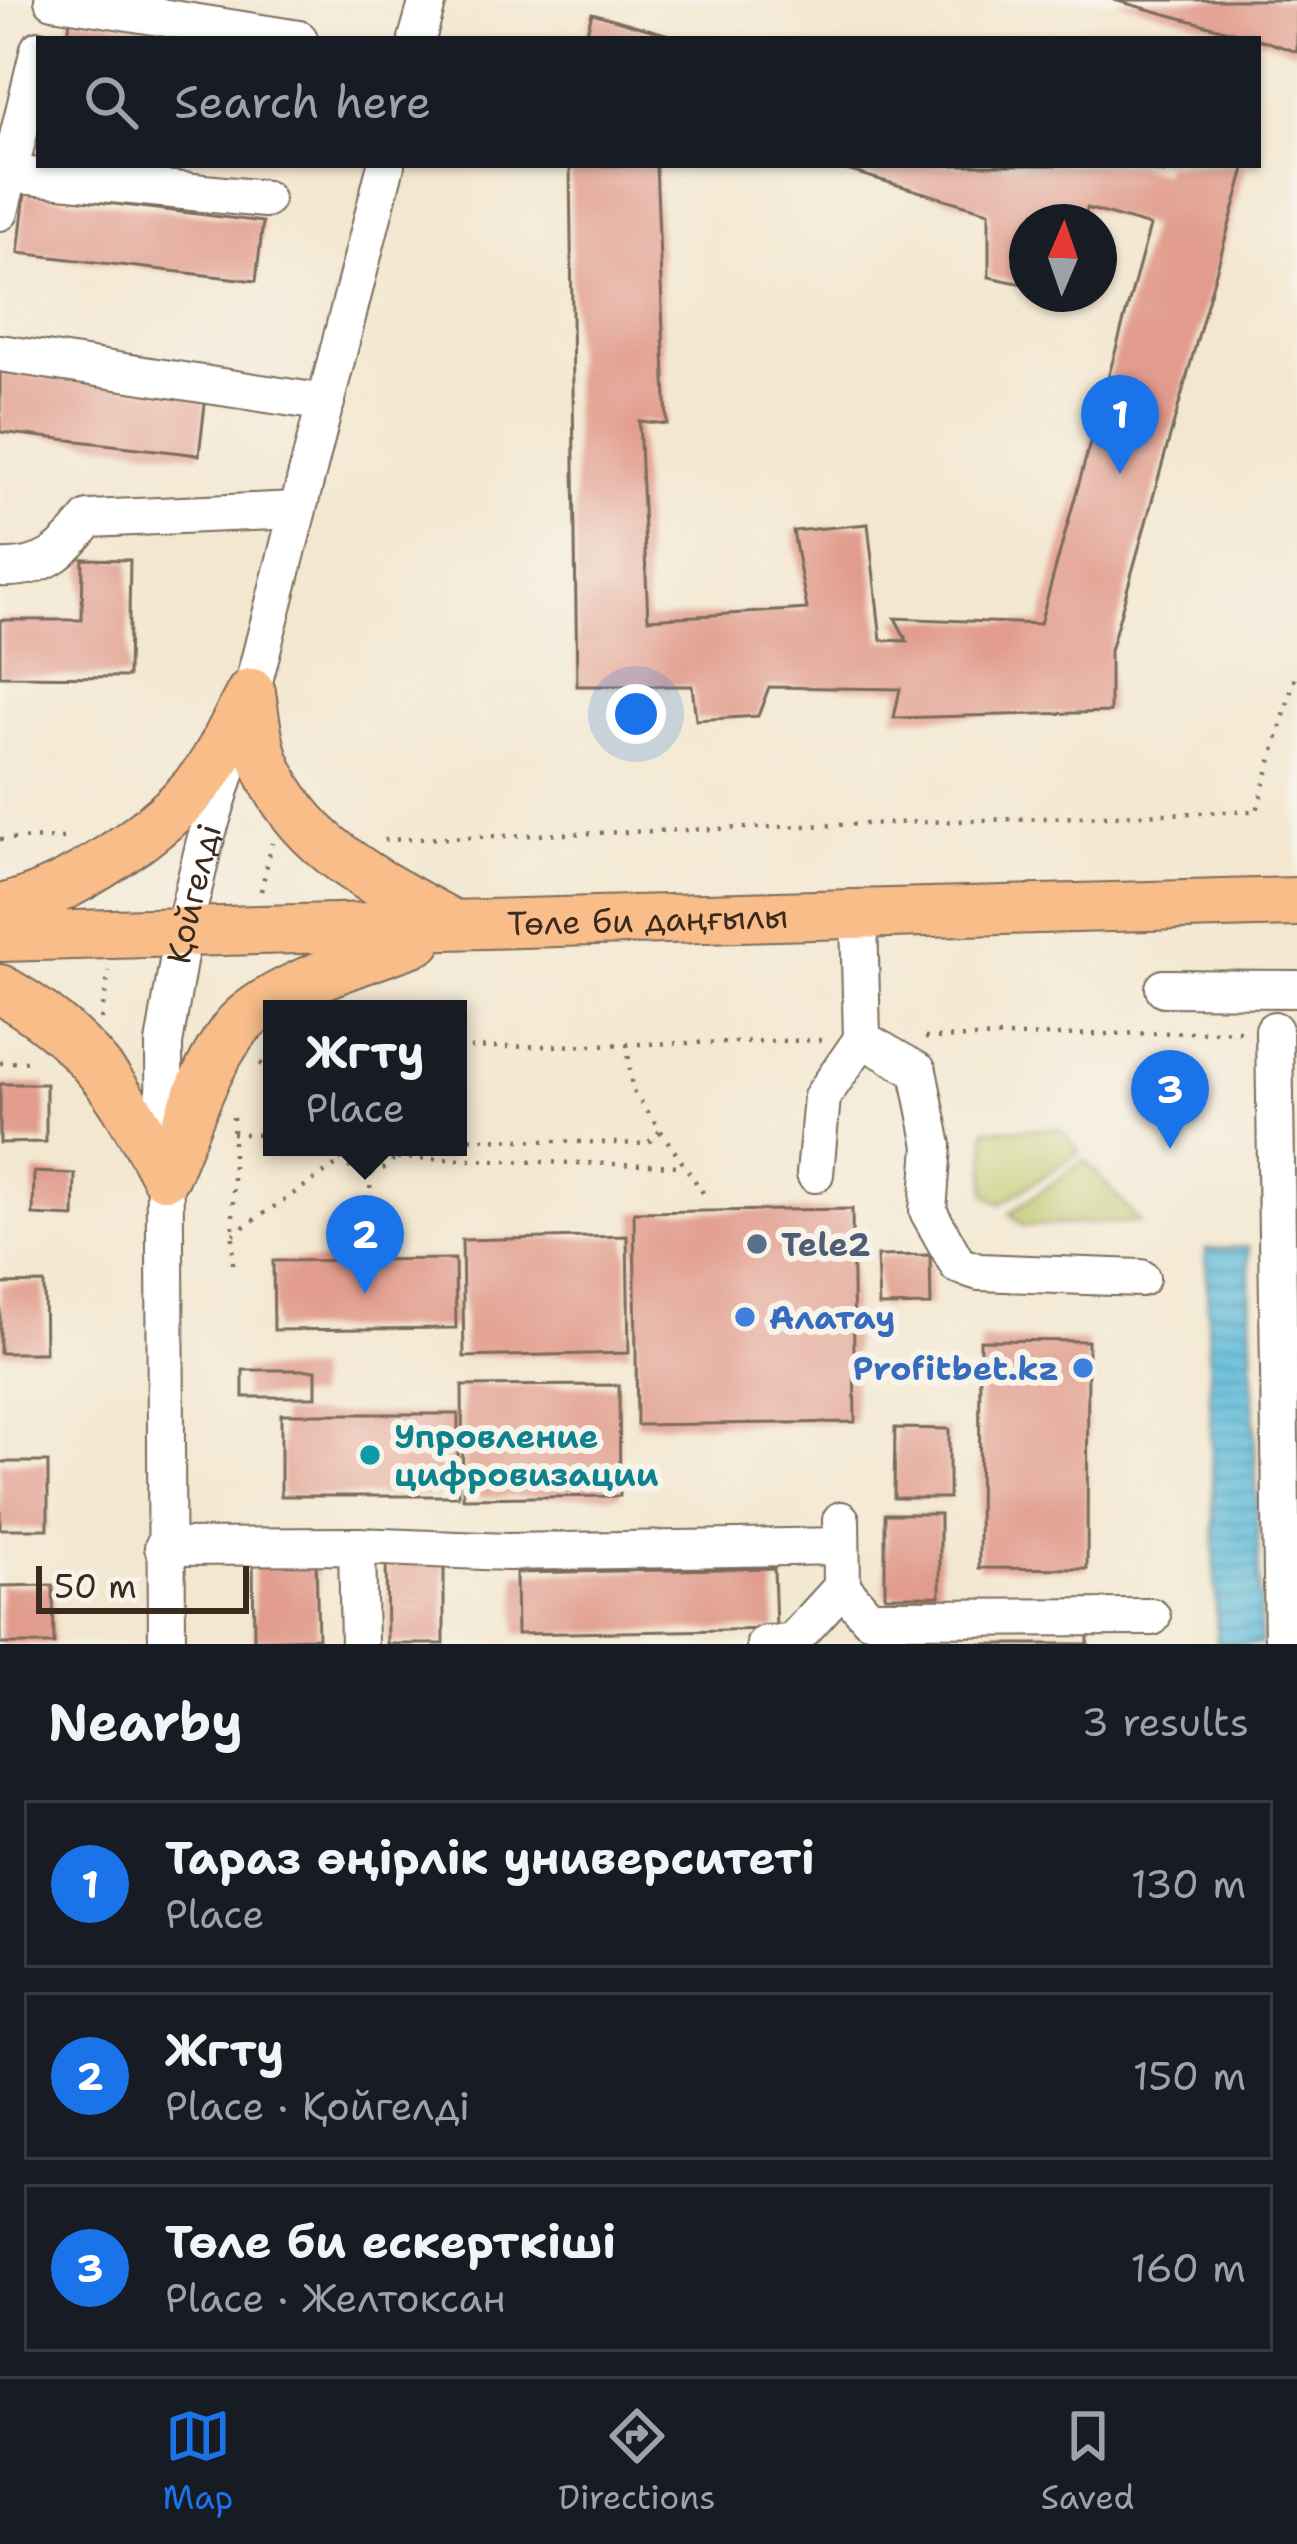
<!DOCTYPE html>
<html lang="en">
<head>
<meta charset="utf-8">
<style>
  body { margin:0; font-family:"Shantell Sans",sans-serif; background:#242831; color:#f1f3f6 }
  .compass { position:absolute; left:1009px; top:204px; width:108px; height:108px; border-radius:50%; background:#171b24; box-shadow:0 3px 9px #0004; rotate:2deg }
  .scale { position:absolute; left:36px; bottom:30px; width:213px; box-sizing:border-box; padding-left:12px; border:6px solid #3b2a1e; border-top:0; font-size:33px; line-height:42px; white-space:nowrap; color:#3b2a1e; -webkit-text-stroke:9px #f7f3e8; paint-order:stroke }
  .you { position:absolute; left:636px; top:714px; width:42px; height:42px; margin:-30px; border:9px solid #fff; border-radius:50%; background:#1a73e8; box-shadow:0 0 0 18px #1a73e833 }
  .badge { display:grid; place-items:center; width:78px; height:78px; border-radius:50%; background:#1a73e8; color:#fff; font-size:39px; font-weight:700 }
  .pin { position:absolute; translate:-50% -99px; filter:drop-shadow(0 3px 6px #0008) }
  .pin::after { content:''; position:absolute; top:63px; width:42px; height:36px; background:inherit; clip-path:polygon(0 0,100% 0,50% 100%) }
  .popup { position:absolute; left:263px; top:1000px; width:204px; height:156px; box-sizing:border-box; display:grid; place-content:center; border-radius:0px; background:#171b24; filter:drop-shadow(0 3px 9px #0005); font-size:39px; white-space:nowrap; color:#9ea1a6 }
  .popup b { font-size:45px; color:#f1f3f6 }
  .popup::after { content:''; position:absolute; left:50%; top:100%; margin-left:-24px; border:24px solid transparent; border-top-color:#171b24 }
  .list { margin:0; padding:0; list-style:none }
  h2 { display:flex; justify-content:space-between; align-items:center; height:156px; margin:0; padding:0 48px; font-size:51px }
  h2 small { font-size:39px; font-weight:400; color:#9ea1a6 }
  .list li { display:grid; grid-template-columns:78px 1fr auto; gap:36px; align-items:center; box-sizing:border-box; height:168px; margin:0 24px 24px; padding:0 24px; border:3px solid #363941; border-radius:0px }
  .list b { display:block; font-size:45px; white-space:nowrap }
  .list p { margin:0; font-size:39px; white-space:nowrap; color:#9ea1a6 }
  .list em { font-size:39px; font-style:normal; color:#9ea1a6 }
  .icon { flex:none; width:66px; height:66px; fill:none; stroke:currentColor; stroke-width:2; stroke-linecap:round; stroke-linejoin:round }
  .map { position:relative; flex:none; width:1297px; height:1644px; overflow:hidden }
  .search { position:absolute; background:#171b24; box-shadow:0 3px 9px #0004; left:36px; right:36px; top:36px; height:132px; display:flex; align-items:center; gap:30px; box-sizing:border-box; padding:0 42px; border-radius:0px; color:#9ea1a6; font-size:45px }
  .sheet { height:732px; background:#171b24 }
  nav { display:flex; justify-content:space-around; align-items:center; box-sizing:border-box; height:168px; border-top:3px solid #363941; background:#171b24; font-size:33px; color:#9ea1a6 }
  nav a { display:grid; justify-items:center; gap:6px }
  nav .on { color:#1a73e8 }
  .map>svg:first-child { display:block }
  .grass { fill:#bcc86a; stroke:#7c7944; stroke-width:3 }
  .water { fill:url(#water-rules); stroke:#4c737d; stroke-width:3 }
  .building { fill:#e19c8d }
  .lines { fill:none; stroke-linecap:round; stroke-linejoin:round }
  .minor-casing { stroke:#7b6c5c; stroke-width:40 }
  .major-casing { stroke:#7b6c5c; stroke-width:52 }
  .path { stroke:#7b6c5c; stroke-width:4.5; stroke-dasharray:3 9; stroke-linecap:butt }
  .minor { stroke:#fff; stroke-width:36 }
  .major { stroke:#f8bd89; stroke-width:48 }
  .service-dot { fill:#5c6f8a; stroke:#f7f3e8; stroke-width:4.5 }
  .shop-dot { fill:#3f7fe0; stroke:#f7f3e8; stroke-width:4.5 }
  .culture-dot { fill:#0f9aa8; stroke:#f7f3e8; stroke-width:4.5 }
  .labels { text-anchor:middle; stroke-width:12; stroke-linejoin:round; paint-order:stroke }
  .street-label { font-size:33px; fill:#3b2a1e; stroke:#f7f3e8 }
  .service-label { font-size:33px; font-weight:bold; fill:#4e5e75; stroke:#f7f3e8; text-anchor:start }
  .shop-label { font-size:33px; font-weight:bold; fill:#366cbe; stroke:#f7f3e8; text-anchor:start }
  .culture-label { font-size:33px; font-weight:bold; fill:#0d838f; stroke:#f7f3e8; text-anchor:start }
</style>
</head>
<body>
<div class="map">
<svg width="1297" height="1644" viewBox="0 0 1297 1644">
  <defs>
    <pattern id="water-rules" width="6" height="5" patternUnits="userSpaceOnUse" patternTransform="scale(3)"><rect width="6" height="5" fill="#5ebcdc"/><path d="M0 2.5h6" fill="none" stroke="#4f99b2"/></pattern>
  </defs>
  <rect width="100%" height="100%" fill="#f7f3e8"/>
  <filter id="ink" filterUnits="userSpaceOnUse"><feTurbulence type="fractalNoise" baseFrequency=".00833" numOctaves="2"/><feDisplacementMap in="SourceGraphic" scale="24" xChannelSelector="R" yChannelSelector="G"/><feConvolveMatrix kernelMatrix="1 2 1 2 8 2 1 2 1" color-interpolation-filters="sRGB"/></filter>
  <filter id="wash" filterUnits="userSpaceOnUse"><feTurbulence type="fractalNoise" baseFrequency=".004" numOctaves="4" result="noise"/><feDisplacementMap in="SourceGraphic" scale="48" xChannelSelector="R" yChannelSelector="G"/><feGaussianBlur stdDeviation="2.7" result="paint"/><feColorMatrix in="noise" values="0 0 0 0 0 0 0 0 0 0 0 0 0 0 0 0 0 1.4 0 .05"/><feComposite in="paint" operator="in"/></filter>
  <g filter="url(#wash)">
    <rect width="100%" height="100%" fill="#f3e7d0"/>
    <path class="grass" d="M986 1129H1060L1080 1152 1001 1204 986 1194Z
      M1085 1160 1140 1222 1023 1226 1010 1213Z"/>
    <path class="water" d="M1249 1247 1261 1644H1217L1206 1249Z"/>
    <g id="blocks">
      <path class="building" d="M1114 0H1297V52L1258 39Z
        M592 13 679 38V39H585Z
        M70 17 224 39H68Z
        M570 165H656L667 424 639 421 648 619 807 609 793 531 868 524 881 640 907 641 895 618 1040 624 1150 226 1087 208 1084 222H1027V285L989 277V212L830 165H1135L1163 173 1165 165H1246L1110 651V712L894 718 900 689 769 687 758 716 696 720 692 686H577Z
        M25 193 263 222 256 281 18 253Z
        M0 372 206 396 199 455 0 432Z
        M83 559 130 560 128 677 0 676V620H82Z
        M0 1084H46V1142L0 1143Z
        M34 1172 75 1174 74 1217 33 1215Z
        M852 1209 855 1422 637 1425 634 1212Z
        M627 1236 629 1353 464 1357 462 1240Z
        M930 1255 931 1305 879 1306 877 1256Z
        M455 1259 456 1328 274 1330 273 1261Z
        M44 1283 45 1353H0V1284Z
        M980 1340 1088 1341 1087 1569 979 1568Z
        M243 1370H316V1397H243Z
        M619 1385 620 1496 463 1498 462 1386Z
        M281 1414H458V1496H281Z
        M895 1428 949 1429V1498H894Z
        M0 1462H48V1529H0Z
        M885 1514H940V1596H885Z
        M386 1554H444V1644H387Z
        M316 1558 318 1638 254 1640 253 1560Z
        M774 1568 776 1629 517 1634 516 1573Z
        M53 1585 54 1644H0V1586Z
        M1088 1631V1644H907V1633Z"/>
    </g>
  </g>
  <g filter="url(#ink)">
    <use href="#blocks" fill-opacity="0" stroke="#7b6c5c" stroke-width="3"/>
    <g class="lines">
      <defs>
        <g id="minor">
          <path d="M53 0 299 39"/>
          <path d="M417 39 428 0"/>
          <path d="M9 174 265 199"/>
          <path d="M0 212 39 49"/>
          <path d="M0 353 326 403"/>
          <path d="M0 568C44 570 63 552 89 519L297 510"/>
          <path d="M1164 988 1297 989"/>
          <path d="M1274 1030 1283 1644"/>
          <path d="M862 1039 918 1071 933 1146 928 1211 958 1265 979 1272 1141 1278"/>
          <path d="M815 1174 822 1097 862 1039 859 916"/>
          <path d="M841 1520 842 1587 869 1618 1152 1617"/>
          <path d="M357 1546 359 1644"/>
          <path d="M163 1547 357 1546 508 1552 841 1546"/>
          <path id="s1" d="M167 1644 164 1044 183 932 205 841 251 693 386 165"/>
          <path d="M765 1644 791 1643 842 1587"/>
        </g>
        <g id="major">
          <path d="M251 693C255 716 257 744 266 765 300 848 378 883 452 924"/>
          <path d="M0 909C69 894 163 830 206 774 224 750 236 719 251 693"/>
          <path id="s2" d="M0 937 1297 902"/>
          <path d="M0 989C86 1037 120 1090 165 1175"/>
          <path d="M165 1175C186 1128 203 1071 234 1030 265 989 369 958 418 940"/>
        </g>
      </defs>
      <use href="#minor" class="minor-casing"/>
      <use href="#major" class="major-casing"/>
      <path class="path" d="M0 839 66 838
        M384 840 1257 811 1297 670
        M261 891 272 843
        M101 1019 109 971
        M925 1038 1243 1031
        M627 1044 632 1089 706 1197
        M458 1048 823 1040
        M0 1063 36 1061
        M260 1063 272 1071
        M233 1117V1272
        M232 1133 272 1136
        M458 1138 647 1144 660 1131
        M335 1147C347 1181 388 1182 400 1147
        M397 1158 685 1166
        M370 1174 371 1235
        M233 1234 341 1162"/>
      <use href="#minor" class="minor"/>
      <use href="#major" class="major"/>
    </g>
  </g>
  <circle class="service-dot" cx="757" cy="1244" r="12"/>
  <g class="shop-dot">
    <circle cx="745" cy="1317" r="12"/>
    <circle cx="1083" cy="1368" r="12"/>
  </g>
  <circle class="culture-dot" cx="370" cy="1455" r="12"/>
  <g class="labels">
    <g class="street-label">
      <text dy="12" stroke="none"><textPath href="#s1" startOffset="753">Қойгелді</textPath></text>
      <text dy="12" stroke="none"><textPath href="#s2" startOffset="648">Төле би даңғылы</textPath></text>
    </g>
    <g class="service-label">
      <text x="781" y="1256">Tele2</text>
    </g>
    <g class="shop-label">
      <text x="769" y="1329">Алатау</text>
      <text x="1059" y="1380" text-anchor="end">Profitbet.kz</text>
    </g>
    <g class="culture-label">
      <text x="394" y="1448">Упровление<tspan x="394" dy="38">цифровизации</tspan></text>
    </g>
  </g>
</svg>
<svg class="compass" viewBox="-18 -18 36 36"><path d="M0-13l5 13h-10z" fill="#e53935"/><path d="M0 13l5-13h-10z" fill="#9ea1a6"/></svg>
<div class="scale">50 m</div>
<div class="you"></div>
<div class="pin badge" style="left:1120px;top:474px">1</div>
<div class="pin badge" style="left:365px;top:1294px">2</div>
<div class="popup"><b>Жгту</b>Place</div>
<div class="pin badge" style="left:1170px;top:1149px">3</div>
<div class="search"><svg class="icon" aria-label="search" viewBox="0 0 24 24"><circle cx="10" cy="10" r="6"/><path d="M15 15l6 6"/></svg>Search here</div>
</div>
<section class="sheet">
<h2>Nearby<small>3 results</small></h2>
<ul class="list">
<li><span class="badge">1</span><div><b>Тараз өңірлік университеті</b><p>Place</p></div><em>130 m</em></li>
<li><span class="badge">2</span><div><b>Жгту</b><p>Place · Қойгелді</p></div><em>150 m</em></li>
<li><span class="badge">3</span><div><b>Төле би ескерткіші</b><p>Place · Желтоксан</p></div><em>160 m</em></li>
</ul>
</section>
<nav>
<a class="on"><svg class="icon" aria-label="map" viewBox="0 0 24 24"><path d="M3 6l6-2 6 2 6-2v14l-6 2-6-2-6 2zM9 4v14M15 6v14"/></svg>Map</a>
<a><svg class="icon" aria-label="directions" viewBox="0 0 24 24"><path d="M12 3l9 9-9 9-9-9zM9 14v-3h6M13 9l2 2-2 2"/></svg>Directions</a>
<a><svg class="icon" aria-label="saved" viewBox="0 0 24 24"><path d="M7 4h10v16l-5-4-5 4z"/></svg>Saved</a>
</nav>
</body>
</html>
